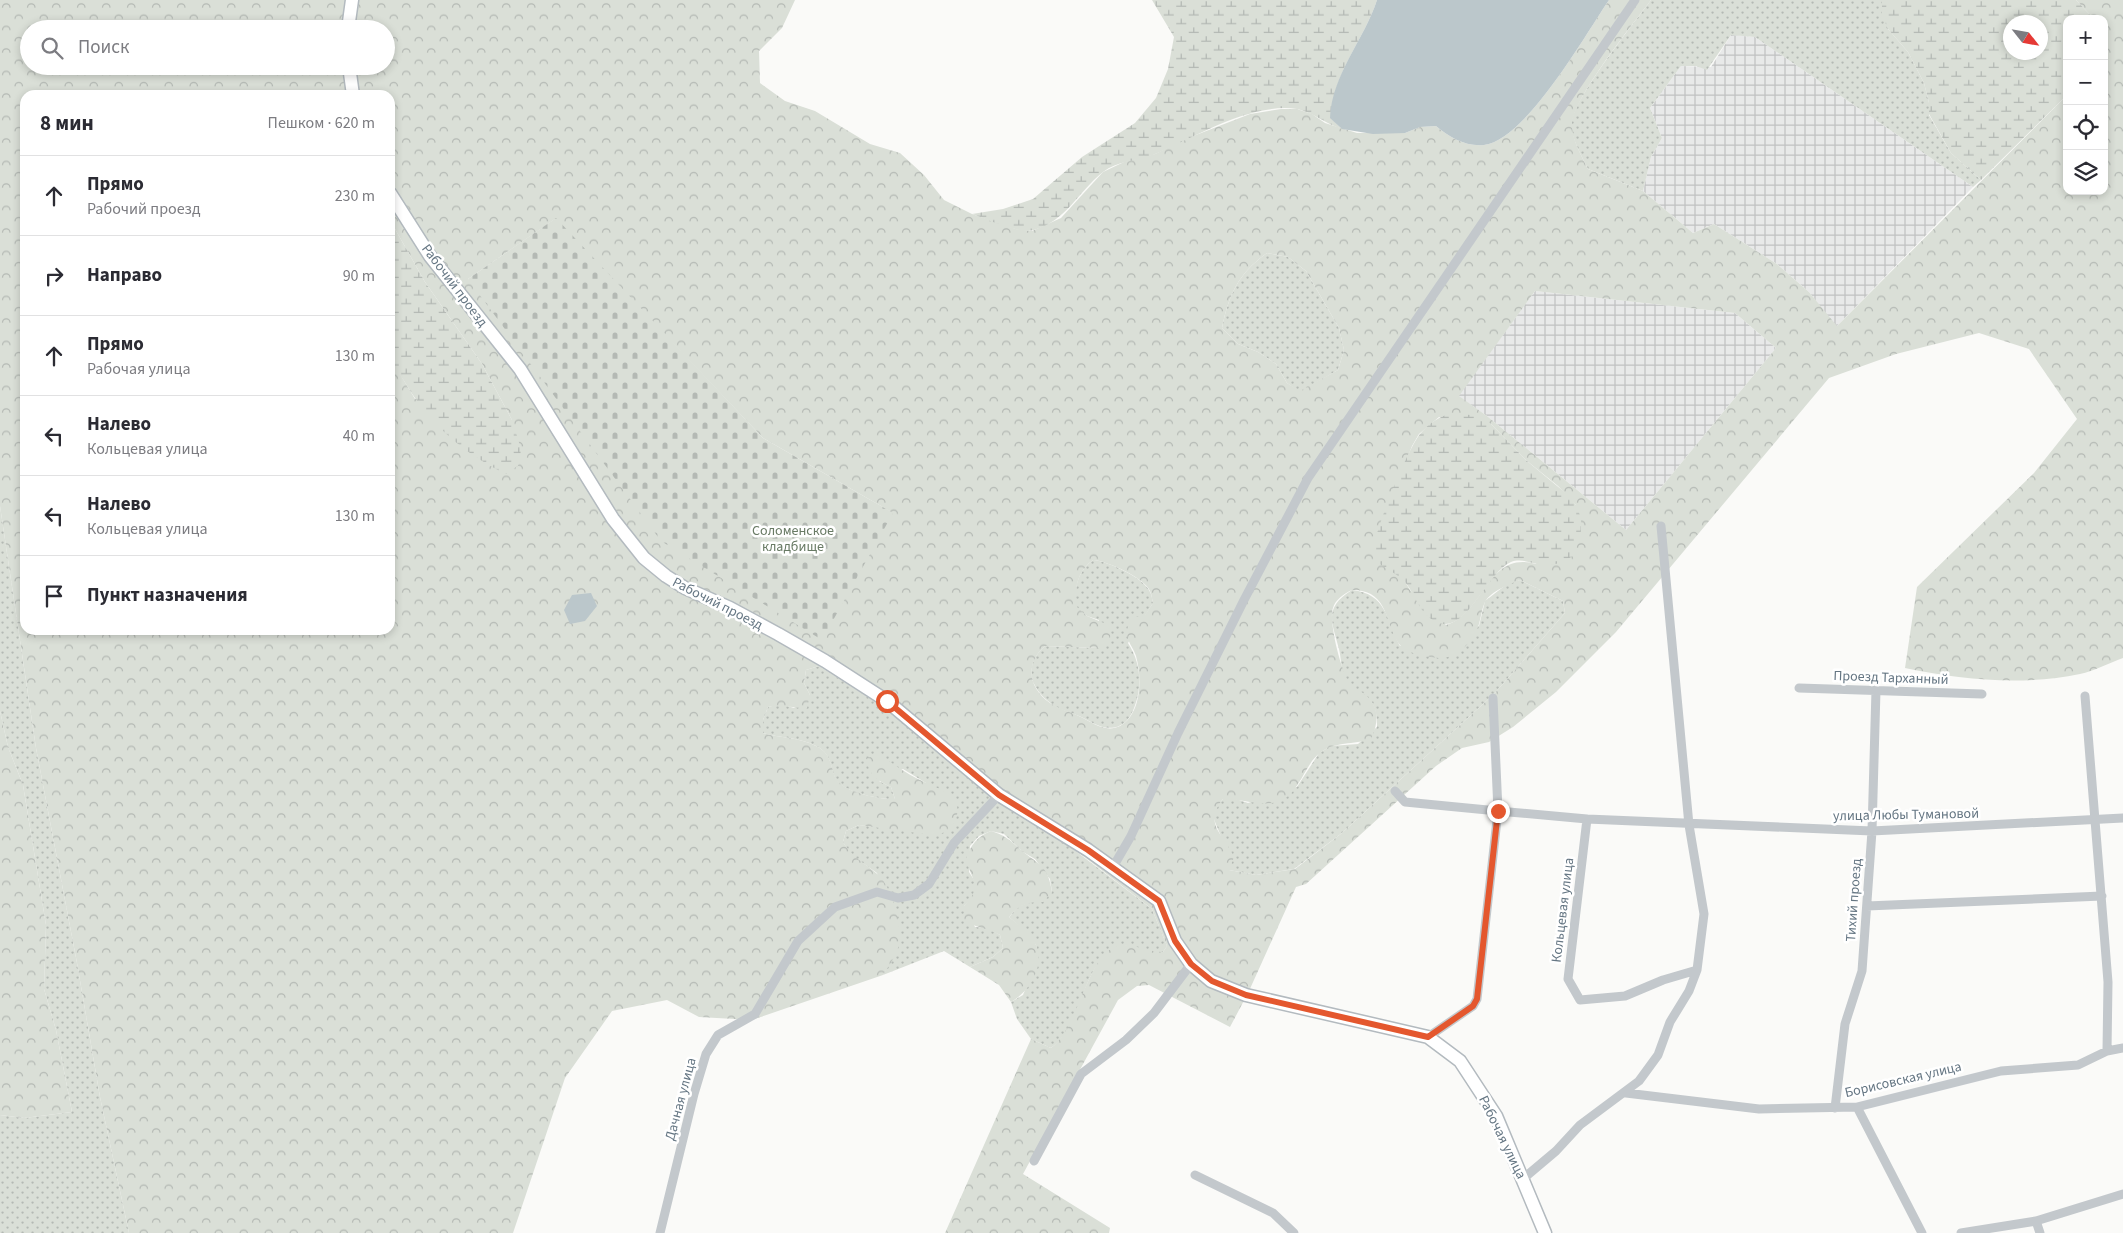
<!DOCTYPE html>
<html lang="ru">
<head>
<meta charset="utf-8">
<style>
  body { margin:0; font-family:"Source Sans 3",sans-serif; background:#f7f7f7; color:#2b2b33 }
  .controls { position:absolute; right:15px; top:15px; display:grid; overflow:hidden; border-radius:10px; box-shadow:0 2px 8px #0003 }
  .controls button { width:45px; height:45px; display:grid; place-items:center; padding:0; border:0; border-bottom:1px solid #e1e1e2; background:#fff; color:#2b2b33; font:25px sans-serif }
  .compass { position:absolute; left:2003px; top:15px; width:45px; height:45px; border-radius:50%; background:#fff; box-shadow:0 2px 8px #0003; rotate:121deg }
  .stop { position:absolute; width:15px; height:15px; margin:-11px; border:4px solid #e4572e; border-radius:50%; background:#fff }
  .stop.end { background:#e4572e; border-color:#fff; box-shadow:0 1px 5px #0008 }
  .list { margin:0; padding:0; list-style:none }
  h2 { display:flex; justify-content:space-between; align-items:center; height:65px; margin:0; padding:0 20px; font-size:21px }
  h2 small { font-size:16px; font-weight:400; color:#7c7c81 }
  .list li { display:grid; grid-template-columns:32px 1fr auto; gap:15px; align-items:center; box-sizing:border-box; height:80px; padding:0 20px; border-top:1px solid #e1e1e2 }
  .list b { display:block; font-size:19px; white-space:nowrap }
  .list p { margin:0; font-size:16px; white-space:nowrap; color:#7c7c81 }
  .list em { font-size:16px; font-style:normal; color:#7c7c81 }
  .icon { flex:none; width:28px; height:28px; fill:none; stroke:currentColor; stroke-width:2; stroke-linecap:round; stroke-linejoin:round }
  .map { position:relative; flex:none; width:2123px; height:1233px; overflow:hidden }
  .search { position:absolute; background:#fff; box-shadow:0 2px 8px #0003; left:20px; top:20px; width:375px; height:55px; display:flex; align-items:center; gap:12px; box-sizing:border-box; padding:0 18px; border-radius:28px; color:#7c7c81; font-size:19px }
  .panel { position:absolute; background:#fff; box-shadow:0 2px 8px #0003; left:20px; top:90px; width:375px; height:545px; border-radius:15px }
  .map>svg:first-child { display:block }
  .industrial { fill:url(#industrial-grid) }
  .grass { fill:url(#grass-dots) }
  .forest { fill:url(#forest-crowns); fill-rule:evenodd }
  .wetland { fill:url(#wetland-marsh); fill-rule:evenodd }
  .cemetery { fill:url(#cemetery-stones) }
  .water { fill:#bbc7cb }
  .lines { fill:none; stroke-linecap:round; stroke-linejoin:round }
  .secondary-casing { stroke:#b3babf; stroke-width:15 }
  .street { stroke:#c3c8cc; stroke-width:9 }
  .secondary { stroke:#fff; stroke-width:12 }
  .route { stroke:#e4572e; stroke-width:6 }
  .labels { text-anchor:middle; stroke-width:5; stroke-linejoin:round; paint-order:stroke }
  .street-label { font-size:14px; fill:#657683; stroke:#fff }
  .park-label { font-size:14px; fill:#687a64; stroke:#fff }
</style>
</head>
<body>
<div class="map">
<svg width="2123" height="1233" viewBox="0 0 2123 1233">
  <defs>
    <pattern id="industrial-grid" width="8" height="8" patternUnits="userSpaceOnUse" patternTransform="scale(1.25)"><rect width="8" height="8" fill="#e8e9e9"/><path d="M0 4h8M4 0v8" fill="none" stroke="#c0c1c2"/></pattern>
    <pattern id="grass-dots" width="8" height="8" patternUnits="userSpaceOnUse" patternTransform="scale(1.25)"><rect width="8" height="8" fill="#dadfd7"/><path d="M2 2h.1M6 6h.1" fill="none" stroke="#b4b9b4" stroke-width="1.8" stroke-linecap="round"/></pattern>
    <pattern id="forest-crowns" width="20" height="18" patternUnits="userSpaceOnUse" patternTransform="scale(1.25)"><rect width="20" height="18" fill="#dadfd7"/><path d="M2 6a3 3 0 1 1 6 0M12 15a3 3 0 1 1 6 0" fill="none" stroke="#b4b9b4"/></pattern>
    <pattern id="wetland-marsh" width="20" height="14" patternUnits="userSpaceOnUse" patternTransform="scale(1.25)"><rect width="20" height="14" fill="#dadfd7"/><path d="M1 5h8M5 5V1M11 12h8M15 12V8" fill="none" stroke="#b4b9b4"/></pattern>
    <pattern id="cemetery-stones" width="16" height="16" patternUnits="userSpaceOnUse" patternTransform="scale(1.25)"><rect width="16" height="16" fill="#dadfd7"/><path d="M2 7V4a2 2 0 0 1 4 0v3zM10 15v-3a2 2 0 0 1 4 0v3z" fill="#b4b9b4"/></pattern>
  </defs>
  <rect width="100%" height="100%" fill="#fafaf8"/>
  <path class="industrial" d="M1731 35 1755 37 1973 187 1836 327 1809 292 1777 264 1714 224 1693 233 1643 191 1651 157 1662 138 1650 108 1681 66 1711 67Z
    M1535 291 1735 313 1776 348 1626 530 1487 416 1458 396Z"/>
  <path class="grass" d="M1651 0H1882L1888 29 1908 52 1924 83 1929 103V115L1951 153 1981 180 1973 187 1755 37 1731 35 1707 70 1696 66H1681L1650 108 1662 138 1651 157 1643 191 1588 169C1582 157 1572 139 1571 126 1571 101 1634 23 1651 0Z
    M1267 253 1288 257 1306 271 1339 328 1344 350 1338 370 1300 392 1287 383 1276 364 1258 352 1238 344 1222 328C1229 294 1238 274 1267 253Z
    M0 506 36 748 77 963 100 1097 129 1233H0V1115L24 1118 72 1112 56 1030 44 989 46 925 23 785 8 747 0 711Z
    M1093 560C1107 561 1145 578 1150 592 1152 595 1152 600 1153 603L1128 643C1139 660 1142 679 1137 699 1134 709 1130 722 1119 726 1104 732 1092 722 1079 716 1069 712 1056 709 1048 701 1028 685 1025 663 1045 646L1099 648V620L1087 616 1076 607C1074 588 1077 572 1093 560Z
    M1520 580 1563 601 1565 613 1494 694 1342 833 1294 869 1256 875 1229 870C1226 858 1224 845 1220 834 1213 816 1209 816 1223 799H1236L1248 803 1297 787 1319 753 1331 746 1358 744 1377 727C1378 688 1356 701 1344 676 1341 668 1341 657 1339 649 1332 622 1323 608 1352 590 1387 594 1386 619 1400 646L1479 626 1485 601 1507 584Z
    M819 666 898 716 1152 909 1167 946 1163 952H1150L1124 945C1115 952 1099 960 1094 970 1079 996 1076 1030 1051 1048L1031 1039 1017 1019 1011 1002 1023 995 1038 959 1036 945 1029 935 1009 917 1018 907 1052 892 1050 879 1035 859 1023 852 1004 834 991 831 979 836 970 846 969 872 976 883 974 897 964 906 975 927 988 928 1000 935 1003 948 993 957 970 967 944 951 883 975 898 947 877 873 851 855 843 842 846 831 859 825 938 834 926 783 903 769 879 781 891 787 895 799C881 800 841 792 835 778 830 765 831 753 816 746 799 737 780 738 763 733V720L768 707 781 704 794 708 810 695 804 683 806 670Z"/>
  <path class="forest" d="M0 0H795L782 28 759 51 760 83 785 101 815 111 870 144 900 153 924 175 944 200 972 214 1016 229 1032 231 1061 218 1103 172 1124 162 1155 154 1183 140 1250 114 1281 109H1297L1312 114 1325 123 1357 133H1405L1420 127 1436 126C1449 137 1466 147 1484 145 1526 140 1585 35 1609 0H1651C1634 23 1571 100 1572 126 1572 139 1582 157 1588 169L1643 191 1693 233 1714 224 1777 264 1809 292 1837 326 2067 95V191H2104V19H2094L2076 0H2123V658C2109 663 2094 671 2080 674 2023 686 1962 680 1905 668L1917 587 2034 473 2077 419 2029 349 1979 333 1896 354 1829 378 1616 632 1556 692 1513 727 1489 742 1462 748 1436 766 1306 884 1296 887 1249 991 1230 1027 1149 985 1137 986 1118 1000 1023 1174 1110 1228 1109 1233H945L1031 1039 1051 1048C1081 1026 1087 948 1122 945 1134 944 1149 952 1163 952L1167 946 1152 909 1069 845 1010 809 966 776 898 716 819 666 806 670 804 683 810 695 807 708C792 708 783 704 768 707L763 720V733C780 738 799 737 816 746 831 753 830 764 835 777 841 792 881 800 895 799L891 787C875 779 870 776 866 758L880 755C892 763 904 772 916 778 941 791 972 795 950 831L938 834H924L859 825 846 831 843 842C855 860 861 860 876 873 892 885 904 929 898 948 895 958 888 967 883 975L752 1020 699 1017 667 1000 612 1011 565 1078 513 1233H129L100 1097 77 963 36 748 0 506ZM29 29H386V66H29ZM25 95H390V220L425 282 482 364 512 420 415 399 397 369 390 364V630H25ZM555 219 763 438 893 513 468 279ZM1267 253 1288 257 1306 271 1339 328 1344 350 1338 370 1300 391 1287 383 1276 364 1258 352 1238 344 1222 328C1229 294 1238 274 1267 253ZM1535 291 1735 313 1776 348 1626 530 1487 416 1459 396ZM1439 417 1491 424 1527 461 1558 486 1576 505 1536 564C1487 550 1484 614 1446 625L1410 590 1377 535 1412 446 1419 434ZM1093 560C1107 561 1145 578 1150 591 1152 595 1152 600 1153 603L1145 615 1132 618C1130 622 1127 627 1127 632 1127 642 1133 647 1136 656 1142 677 1142 714 1120 726 1106 733 1093 723 1081 717 1071 712 1059 709 1050 703 1028 688 1025 663 1045 646L1099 648 1110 640 1111 626 1087 616 1077 607C1074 588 1077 572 1093 560ZM1520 580 1563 601 1565 613 1494 694 1342 833 1295 869 1256 875 1229 870 1234 857C1223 833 1203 824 1223 799 1251 798 1278 817 1298 784 1305 774 1310 760 1320 753 1334 741 1354 745 1371 739 1379 722 1380 705 1363 693 1359 690 1354 688 1350 684 1342 675 1328 621 1333 608 1335 601 1341 596 1348 592 1352 589 1357 590 1362 591 1389 596 1386 628 1400 645 1407 654 1428 657 1439 658 1457 659 1474 641 1479 624 1481 617 1482 608 1485 602 1491 591 1510 584 1520 580Z
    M0 711 8 747 23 785 46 925 44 989 56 1030 72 1112 24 1118 0 1115Z
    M991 831C1005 835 1011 841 1021 850 1039 865 1048 865 1052 892L1043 902C1027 902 1019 905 1009 917 1018 925 1032 933 1036 945 1045 967 1029 992 1011 1002L999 985 970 967 993 957 1003 948 1000 935C986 927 977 929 964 920V906C983 887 972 881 966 859 971 844 977 837 991 831Z"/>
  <path class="wetland" d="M1152 0H1377C1364 40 1332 74 1331 118L1342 129C1326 124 1312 112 1297 109 1251 102 1193 138 1153 155 1137 161 1117 161 1103 172 1078 192 1066 221 1034 230 1018 234 987 219 972 214L1003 209 1033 199 1082 157 1135 123 1156 98 1168 69 1174 37Z
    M1882 0H2076L2094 19H2067V95L1981 180 1951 153 1929 114V103L1924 83 1908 52 1888 29 1882 15ZM2040 22V52H2010V22Z
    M390 220 425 282 482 364 512 420 521 449 519 465 506 474C469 456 439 432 415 398 407 387 401 373 390 364Z
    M1452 413 1479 416 1491 424 1527 461 1568 495 1576 505 1581 518V531L1573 556C1566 560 1557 565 1548 565 1536 566 1523 557 1511 562 1485 573 1465 641 1433 620 1418 611 1415 593 1404 581 1396 573 1384 568 1376 561 1375 556 1373 550 1374 546 1376 528 1409 445 1421 433 1430 422 1439 417 1452 413Z"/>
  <path class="cemetery" d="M556 218 763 438 893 513 822 640 661 541 468 279Z"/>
  <path class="water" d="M1377 0H1609C1585 35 1526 140 1484 145 1466 147 1449 137 1436 126L1420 127 1405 133 1373 134 1342 129 1330 118C1332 74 1364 40 1377 0Z
    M591 593 597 606 585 621 570 624 564 610 572 595Z"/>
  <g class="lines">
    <defs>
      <path id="secondary" d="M348 29 352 0
        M349 66 353 95
        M390 193 430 256 520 369 613 519 644 558 666 576 685 588 730 608 778 634 825 661 887 701 999 795 1088 850 1159 901 1175 941 1191 964 1211 981 1246 995 1428 1037 1460 1061 1496 1116 1545 1233"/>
    </defs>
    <use href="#secondary" class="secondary-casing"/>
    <path class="street" d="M1799 688 1982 694
      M2085 696 2108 982 2107 1051
      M1395 791 1405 802 1498 811 1493 698
      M1587 819 1872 831 2123 818
      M1113 867 1131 836 1178 733 1244 600 1308 478 1635 0
      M1867 906 2102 896
      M1428 1037 1473 1006 1477 999 1498 811 1587 819 1568 979 1580 1000 1625 996 1663 980 1697 970
      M1626 1093 1759 1109 1857 1107 2001 1071 2078 1065 2107 1051 2123 1048
      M1857 1107 1922 1233
      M1835 1108 1845 1024 1862 971 1872 831 1876 690
      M1034 1161 1081 1074 1126 1040 1154 1013 1191 964
      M1195 1175 1273 1213 1294 1233
      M1524 1178 1556 1151 1580 1125 1639 1081 1658 1055 1670 1022 1689 991 1697 970 1704 914 1689 825 1661 526
      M2036 1221 2040 1233
      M660 1233 694 1094 706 1054 718 1035 755 1014 798 941 835 907 877 892 898 898 914 895 929 884 954 843 999 795
      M1961 1233 2036 1221 2123 1194"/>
    <use href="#secondary" class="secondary"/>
  </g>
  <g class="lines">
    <path class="route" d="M887 701 999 795 1088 850 1159 901 1175 941 1191 964 1212 981 1246 995 1428 1037 1473 1006 1477 999 1498 811"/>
  </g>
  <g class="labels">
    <g class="street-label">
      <text transform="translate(455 285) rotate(53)" y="5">Рабочий проезд</text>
      <text transform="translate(718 603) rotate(27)" y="5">Рабочий проезд</text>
      <text transform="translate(1891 677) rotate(2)" y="5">Проезд Тарханный</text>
      <text transform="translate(1906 814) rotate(-1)" y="5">улица Любы Тумановой</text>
      <text transform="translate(1853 900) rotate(-86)" y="5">Тихий проезд</text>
      <text transform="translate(1562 910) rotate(-83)" y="5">Кольцевая улица</text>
      <text transform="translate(1903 1079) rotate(-13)" y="5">Борисовская улица</text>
      <text transform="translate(680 1099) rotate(-75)" y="5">Дачная улица</text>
      <text transform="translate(1503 1137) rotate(64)" y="5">Рабочая улица</text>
    </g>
    <g class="park-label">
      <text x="793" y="535">Соломенское<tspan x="793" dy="16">кладбище</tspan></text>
    </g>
  </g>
</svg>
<div class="controls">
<button>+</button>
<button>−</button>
<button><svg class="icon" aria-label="locate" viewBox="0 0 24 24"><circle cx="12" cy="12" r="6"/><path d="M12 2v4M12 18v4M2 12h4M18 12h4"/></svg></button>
<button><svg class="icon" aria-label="layers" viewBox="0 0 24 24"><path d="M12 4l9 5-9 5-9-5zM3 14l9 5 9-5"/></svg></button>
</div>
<svg class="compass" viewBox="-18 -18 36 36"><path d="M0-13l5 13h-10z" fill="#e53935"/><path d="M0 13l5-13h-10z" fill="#7c7c81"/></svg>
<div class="stop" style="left:887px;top:701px"></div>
<div class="stop end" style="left:1498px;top:811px"></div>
<div class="search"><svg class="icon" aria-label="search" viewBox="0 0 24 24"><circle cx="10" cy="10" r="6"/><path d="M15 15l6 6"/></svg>Поиск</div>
<section class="panel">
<h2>8 мин<small>Пешком · 620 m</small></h2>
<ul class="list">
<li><svg class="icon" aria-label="ahead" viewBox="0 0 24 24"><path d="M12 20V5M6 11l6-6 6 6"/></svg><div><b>Прямо</b><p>Рабочий проезд</p></div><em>230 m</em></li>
<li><svg class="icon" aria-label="right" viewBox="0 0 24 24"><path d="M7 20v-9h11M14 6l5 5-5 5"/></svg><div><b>Направо</b></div><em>90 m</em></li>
<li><svg class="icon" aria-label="ahead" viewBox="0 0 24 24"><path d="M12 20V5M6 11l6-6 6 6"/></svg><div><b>Прямо</b><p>Рабочая улица</p></div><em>130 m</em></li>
<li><svg class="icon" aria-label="left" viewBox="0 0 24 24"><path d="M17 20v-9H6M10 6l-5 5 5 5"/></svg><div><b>Налево</b><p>Кольцевая улица</p></div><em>40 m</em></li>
<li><svg class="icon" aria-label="left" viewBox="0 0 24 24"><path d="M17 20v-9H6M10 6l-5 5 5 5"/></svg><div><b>Налево</b><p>Кольцевая улица</p></div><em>130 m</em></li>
<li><svg class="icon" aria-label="arrive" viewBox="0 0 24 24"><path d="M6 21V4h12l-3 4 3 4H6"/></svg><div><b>Пункт назначения</b></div></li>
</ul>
</section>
</div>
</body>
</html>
